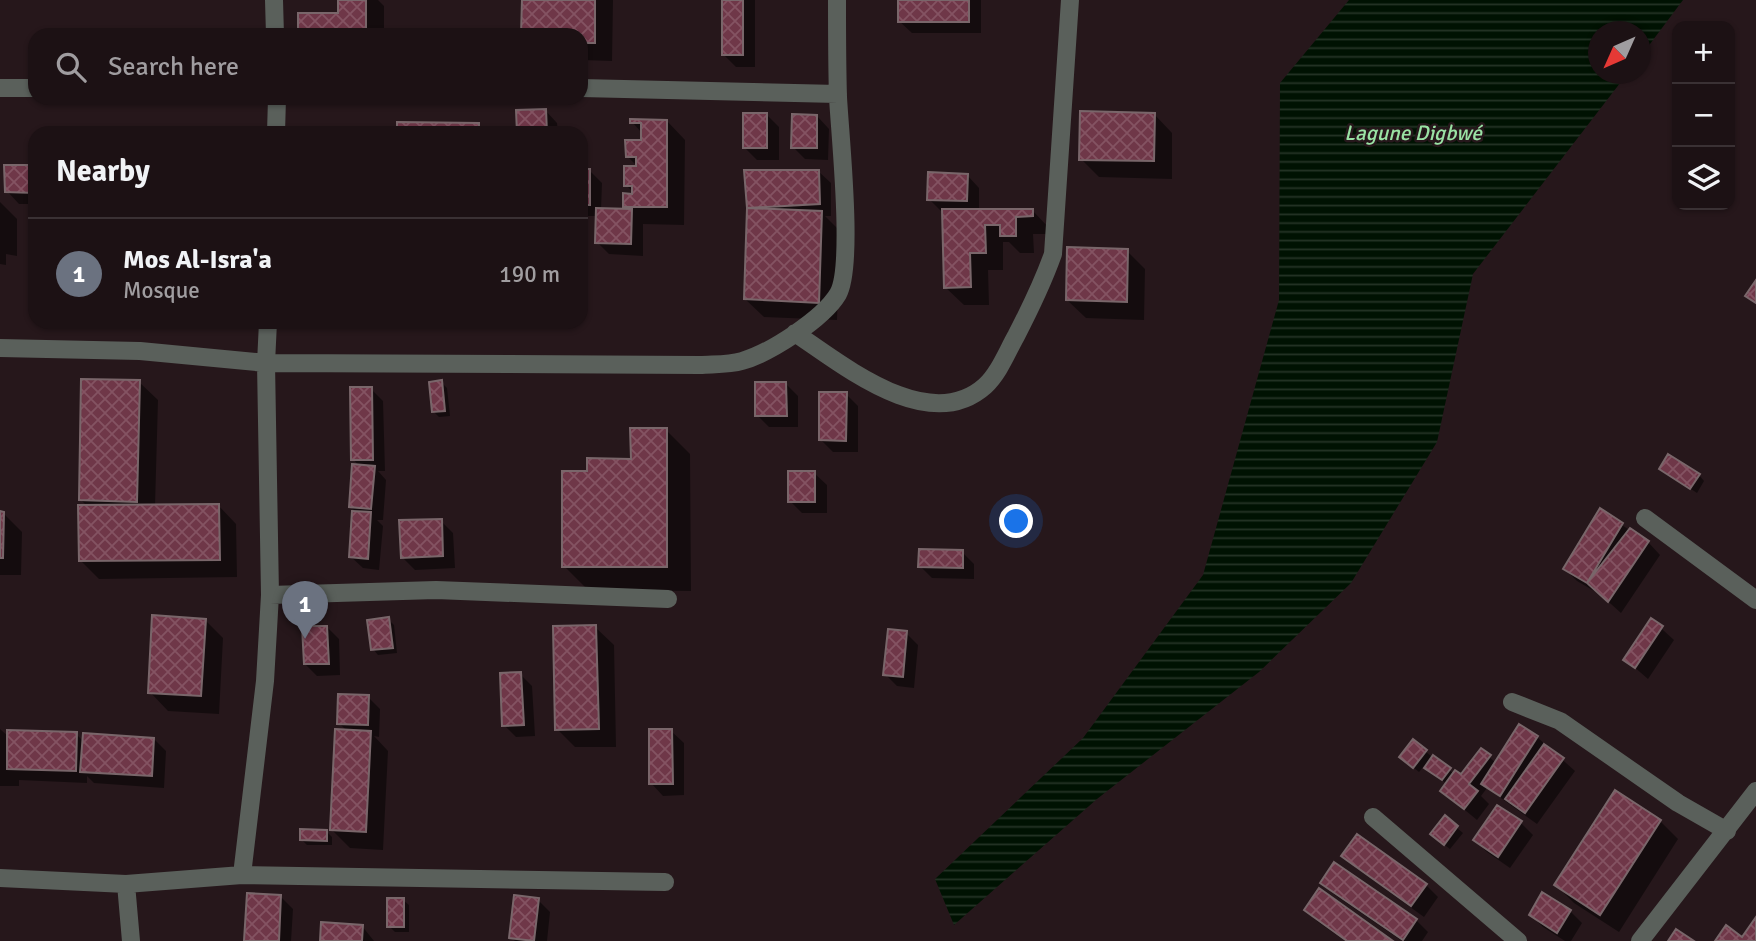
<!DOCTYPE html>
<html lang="en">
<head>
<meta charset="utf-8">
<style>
  body { margin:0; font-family:Signika,sans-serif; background:#251a1d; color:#f1f3f6 }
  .controls { position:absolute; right:21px; top:21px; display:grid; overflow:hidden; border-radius:14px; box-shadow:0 2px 5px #0004 }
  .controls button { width:63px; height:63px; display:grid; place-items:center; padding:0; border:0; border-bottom:2px solid #3a3134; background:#1c1114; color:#f1f3f6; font:35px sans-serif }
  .compass { position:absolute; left:1588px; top:21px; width:63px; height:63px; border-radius:50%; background:#1c1114; box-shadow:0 2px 5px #0004; rotate:225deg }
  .you { position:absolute; left:1017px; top:522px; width:24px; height:24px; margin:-18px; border:5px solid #fff; border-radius:50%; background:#1a73e8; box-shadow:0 0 0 10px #1a73e833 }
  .badge { display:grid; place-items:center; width:46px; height:46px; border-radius:50%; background:#b45309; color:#fff; font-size:23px; font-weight:700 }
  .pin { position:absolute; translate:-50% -58px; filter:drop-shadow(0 2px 4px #0008) }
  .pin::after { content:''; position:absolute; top:37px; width:24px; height:21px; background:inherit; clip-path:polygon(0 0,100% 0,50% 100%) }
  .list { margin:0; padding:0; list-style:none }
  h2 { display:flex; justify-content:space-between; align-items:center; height:91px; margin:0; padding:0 28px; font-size:30px }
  h2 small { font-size:23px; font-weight:400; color:#a09da0 }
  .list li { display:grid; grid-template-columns:46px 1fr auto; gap:21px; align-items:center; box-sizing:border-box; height:112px; padding:0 28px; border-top:2px solid #3a3134 }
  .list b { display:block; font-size:26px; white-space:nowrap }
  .list p { margin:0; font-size:23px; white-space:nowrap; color:#a09da0 }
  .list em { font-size:23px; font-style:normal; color:#a09da0 }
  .icon { flex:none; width:38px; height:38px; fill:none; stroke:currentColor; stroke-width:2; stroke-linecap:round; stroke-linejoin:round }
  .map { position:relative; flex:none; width:1756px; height:941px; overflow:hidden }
  .search { position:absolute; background:#1c1114; box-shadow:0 2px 5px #0004; left:28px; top:28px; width:560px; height:77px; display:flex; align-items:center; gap:18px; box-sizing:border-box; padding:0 24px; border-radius:21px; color:#a09da0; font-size:26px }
  .panel { position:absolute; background:#1c1114; box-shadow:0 2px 5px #0004; left:28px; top:126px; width:560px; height:203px; border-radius:21px }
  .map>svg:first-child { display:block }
  .water { fill:url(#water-rules) }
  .shadow { fill:#0007 }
  .building { fill:url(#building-cross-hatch); stroke:#79666a; stroke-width:2 }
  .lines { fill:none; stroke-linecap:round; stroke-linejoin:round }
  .street { stroke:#5a605b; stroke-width:18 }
  .labels { text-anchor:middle; stroke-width:5; stroke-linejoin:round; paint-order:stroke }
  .water-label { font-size:21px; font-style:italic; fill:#9ae2a4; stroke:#26171b }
</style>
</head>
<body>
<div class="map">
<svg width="1756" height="941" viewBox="0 0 1756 941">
  <defs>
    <pattern id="water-rules" width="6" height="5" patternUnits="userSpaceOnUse" patternTransform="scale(1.75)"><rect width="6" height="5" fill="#001202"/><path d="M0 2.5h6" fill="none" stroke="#253426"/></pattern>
    <pattern id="building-cross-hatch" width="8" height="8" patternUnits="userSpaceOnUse" patternTransform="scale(1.75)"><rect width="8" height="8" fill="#6f3748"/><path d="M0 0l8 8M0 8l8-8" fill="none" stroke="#845362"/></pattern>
  </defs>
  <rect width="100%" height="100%" fill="#26171b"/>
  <path class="water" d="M1349 0H1683L1641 56 1640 32H1598V74H1627L1473 274 1437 442 1351 583 1259 672 1097 799 954 925 935 879 1083 738 1203 575 1279 300 1280 83Z"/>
  <path class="shadow" d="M339 0H378L384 6V35H300L339 15Z
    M523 0H613L612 61 581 60V35H523Z
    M724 0H755V67H736L724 55Z
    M899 0H981V33H912L899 21Z
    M545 110 557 123 558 133H519Z
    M1154 114 1172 133V179L1099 177 1081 159Z
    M767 115 779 127V160H757L745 148Z
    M817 116 829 129 828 160 805 159 793 147Z
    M667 121 685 140 684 225 643 224V256L609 254 597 242V216H581V171H590L602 183 601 210 630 211 625 206 636 195 626 185 639 168 627 156 642 142V133L632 122Z
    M478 125 487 133H399Z
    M35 167V204H19L7 191Z
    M818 171 831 183V216H825L840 231 837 320 764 317 745 299 751 209 749 207Z
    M967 175 979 188V211L1032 210 1050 229V234H1033L1034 253H1020L1009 242H1003V270H988L989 305H964L945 287 944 211H941L929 199Z
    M0 202 17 219V256L6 254V265L0 264Z
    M1127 251 1145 269 1144 320 1086 318 1067 300Z
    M139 382 158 400 155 506 218 505 236 524 237 577 99 579 81 561 88 507 80 499Z
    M441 382 447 388 450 416 439 417 434 412Z
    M785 383 798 396V427H769L757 415Z
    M371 389 383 401 385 471H378L386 480 383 520H377L383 526 379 570 363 568 350 556 354 510 351 507 360 467 353 459Z
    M846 394 858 406V452H833L821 440Z
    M666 430 690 454 691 591 588 590 564 566 589 472 633 460Z
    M1661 469 1699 475 1704 481 1697 493Z
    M814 473 827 485V513H802L790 501Z
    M1600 511 1648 542 1660 555 1621 613 1601 595 1577 581 1565 569Z
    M0 513H3L22 532 21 575H0Z
    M441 521 453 533 455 568 415 570 402 557Z
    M962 552 974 564V579L932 578 920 566Z
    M388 619 394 625 397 653 378 655 373 649Z
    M205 620 223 638 219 714 168 711 150 692Z
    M1652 620 1674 640 1648 679 1625 659Z
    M327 627 339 639 340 675 317 676 305 664Z
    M595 627 614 645 616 747H575L557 729Z
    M906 633 918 645 914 688 897 686 885 674Z
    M520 674 532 686 535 736 516 737 504 725Z
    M368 697 380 709 379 737 374 736 388 751 383 850 350 848 331 829 347 731 339 723Z
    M0 729 9 737 76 734 84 742 154 739 166 751 164 788 94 783 87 776V783L19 780V786H0Z
    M671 731 684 743V795L663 796 651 783Z
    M1537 737 1575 771 1537 824 1487 788 1481 796 1489 804 1477 820 1442 791 1447 784 1424 766 1419 772 1407 762 1426 752 1454 774 1462 776 1481 750 1496 763Z
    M1445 818 1463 833 1450 849 1438 840Z
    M1660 821 1678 839 1619 932 1574 903 1556 885Z
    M1521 823 1533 835 1510 868 1487 852 1475 840Z
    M326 831 332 837V845H307L301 839Z
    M1343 856 1426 885 1438 897 1424 917 1356 868Z
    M1322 883 1416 920 1428 932 1422 941H1402L1335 895Z
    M281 897 293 909 291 941H246Z
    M403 900 409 905V932H395L389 926Z
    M538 900 550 912 547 941H515L511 937Z
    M1306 910 1390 941H1345L1318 922Z
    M1570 911 1582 923 1571 941H1565L1543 927 1531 915Z
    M362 926 374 941H322Z"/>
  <path class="building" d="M338 0H366V35H298V13H338Z
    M522 0H595V43H581V35H521Z
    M722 0H743V55H722Z
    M898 0H969V22H898Z
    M546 109 547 133H517L516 110Z
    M1080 111 1155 113 1154 161 1079 160Z
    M743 113H767V148H743Z
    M792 114 817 115V148H791Z
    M630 119 667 120V207H623V193L632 194V186H624V166H636V157H626L625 140H641V123H630Z
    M397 122 479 123V133H397Z
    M4 165H35V193L5 192Z
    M581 169H590V205H581Z
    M744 170H819L820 204 747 208Z
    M928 172 968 174 967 201 927 200Z
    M596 208 632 209 631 244 595 243Z
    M747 208 822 211 819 303 744 299Z
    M942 209H1033V216L1016 217V236H1000V225H985L986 253H970L971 287 944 288Z
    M1067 247 1128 249 1127 302 1066 300Z
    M1756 280V303L1745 296Z
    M81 379 140 380 137 502 79 500Z
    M442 380 445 411 432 412 429 382Z
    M755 382H786L787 416H755Z
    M350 387H372L373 460H351Z
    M819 392H847L846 441 819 440Z
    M630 428H667V567H562V471H587V458L631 459Z
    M1668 454 1700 474 1690 489 1659 469Z
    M352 464 375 466 371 509 349 507Z
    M788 471H815V502H788Z
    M219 504 220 560 79 561 78 505Z
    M1600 508 1623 523 1587 583 1563 569Z
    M0 511 4 512 3 558H0Z
    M352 511 371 512 368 559 349 557Z
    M442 519 443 556 401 558 399 520Z
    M1630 528 1649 541 1608 602 1587 583Z
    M919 549 963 550V568L918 567Z
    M152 615 206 619 201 696 148 693Z
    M389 617 393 648 371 650 367 620Z
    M1651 618 1663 626 1635 668 1623 660Z
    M596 625 599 729 555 730 553 626Z
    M302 626H327L329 664H304Z
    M888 629 907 631 903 677 883 675Z
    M521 672 524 725 502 726 500 673Z
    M338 694 369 695 368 725 337 724Z
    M1519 724 1538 736 1500 796 1481 784Z
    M335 729 371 731 366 832 330 830Z
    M649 729H672L673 784H649Z
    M7 730 77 732 76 771 7 769Z
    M83 733 154 738 152 776 80 772Z
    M1413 739 1427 750 1413 768 1399 757Z
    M1544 744 1564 758 1525 813 1505 799Z
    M1481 748 1491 755 1469 784 1478 791 1464 809 1440 791 1455 770 1461 774Z
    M1433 755 1451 768 1442 780 1424 768Z
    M1615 790 1661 820 1600 915 1554 885Z
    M1497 805 1522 821 1498 857 1473 840Z
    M1445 815 1458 826 1444 845 1430 834Z
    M300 829 327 830V841L300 840Z
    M1357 834 1427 884 1411 906 1341 856Z
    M1334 862 1417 919 1403 940 1320 883Z
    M1319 888 1393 941H1347L1304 910Z
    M1542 892 1571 910 1557 933 1529 915Z
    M247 893 281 895 279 941H244Z
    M514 895 539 898 534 941 509 938Z
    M387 898H404V927H387Z
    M1756 917V941H1715L1726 925 1742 937Z
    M321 922 363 925 362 941H320Z
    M1676 929 1694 941H1668Z"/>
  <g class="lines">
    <path class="street" d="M274 0 275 35
      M0 88H35
      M581 88 838 94
      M276 133 277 98
      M795 333C843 365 929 436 985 386 999 373 1007 352 1016 336 1030 309 1043 282 1053 254L1070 0
      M0 348 140 351 266 363 268 322
      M1645 518 1756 600
      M270 595 266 363 700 365C713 364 729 365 742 361 770 353 823 319 838 294 854 266 840 136 838 97 837 65 837 32 837 0
      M1512 702 1560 721 1678 803 1727 831
      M1373 817 1518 941
      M242 875 265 681 270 595 436 590 668 599
      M0 878 126 884
      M131 941 126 884 242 875 665 882
      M1640 941 1756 791"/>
  </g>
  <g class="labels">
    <g class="water-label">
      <text x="1413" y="140">Lagune Digbwé</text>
    </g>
  </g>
</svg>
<div class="controls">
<button>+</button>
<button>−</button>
<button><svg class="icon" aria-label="layers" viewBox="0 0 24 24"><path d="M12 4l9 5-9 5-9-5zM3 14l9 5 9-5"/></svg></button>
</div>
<svg class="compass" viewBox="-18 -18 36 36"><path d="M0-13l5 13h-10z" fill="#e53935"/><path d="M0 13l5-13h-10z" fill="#a09da0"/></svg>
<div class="you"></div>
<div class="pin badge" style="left:305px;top:639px;background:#6b7280">1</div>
<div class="search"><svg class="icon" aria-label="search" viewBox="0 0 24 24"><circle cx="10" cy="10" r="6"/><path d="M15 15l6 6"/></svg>Search here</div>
<section class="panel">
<h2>Nearby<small></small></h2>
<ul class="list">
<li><span class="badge" style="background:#6b7280">1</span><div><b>Mos Al-Isra'a</b><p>Mosque</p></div><em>190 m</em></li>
</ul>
</section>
</div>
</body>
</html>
